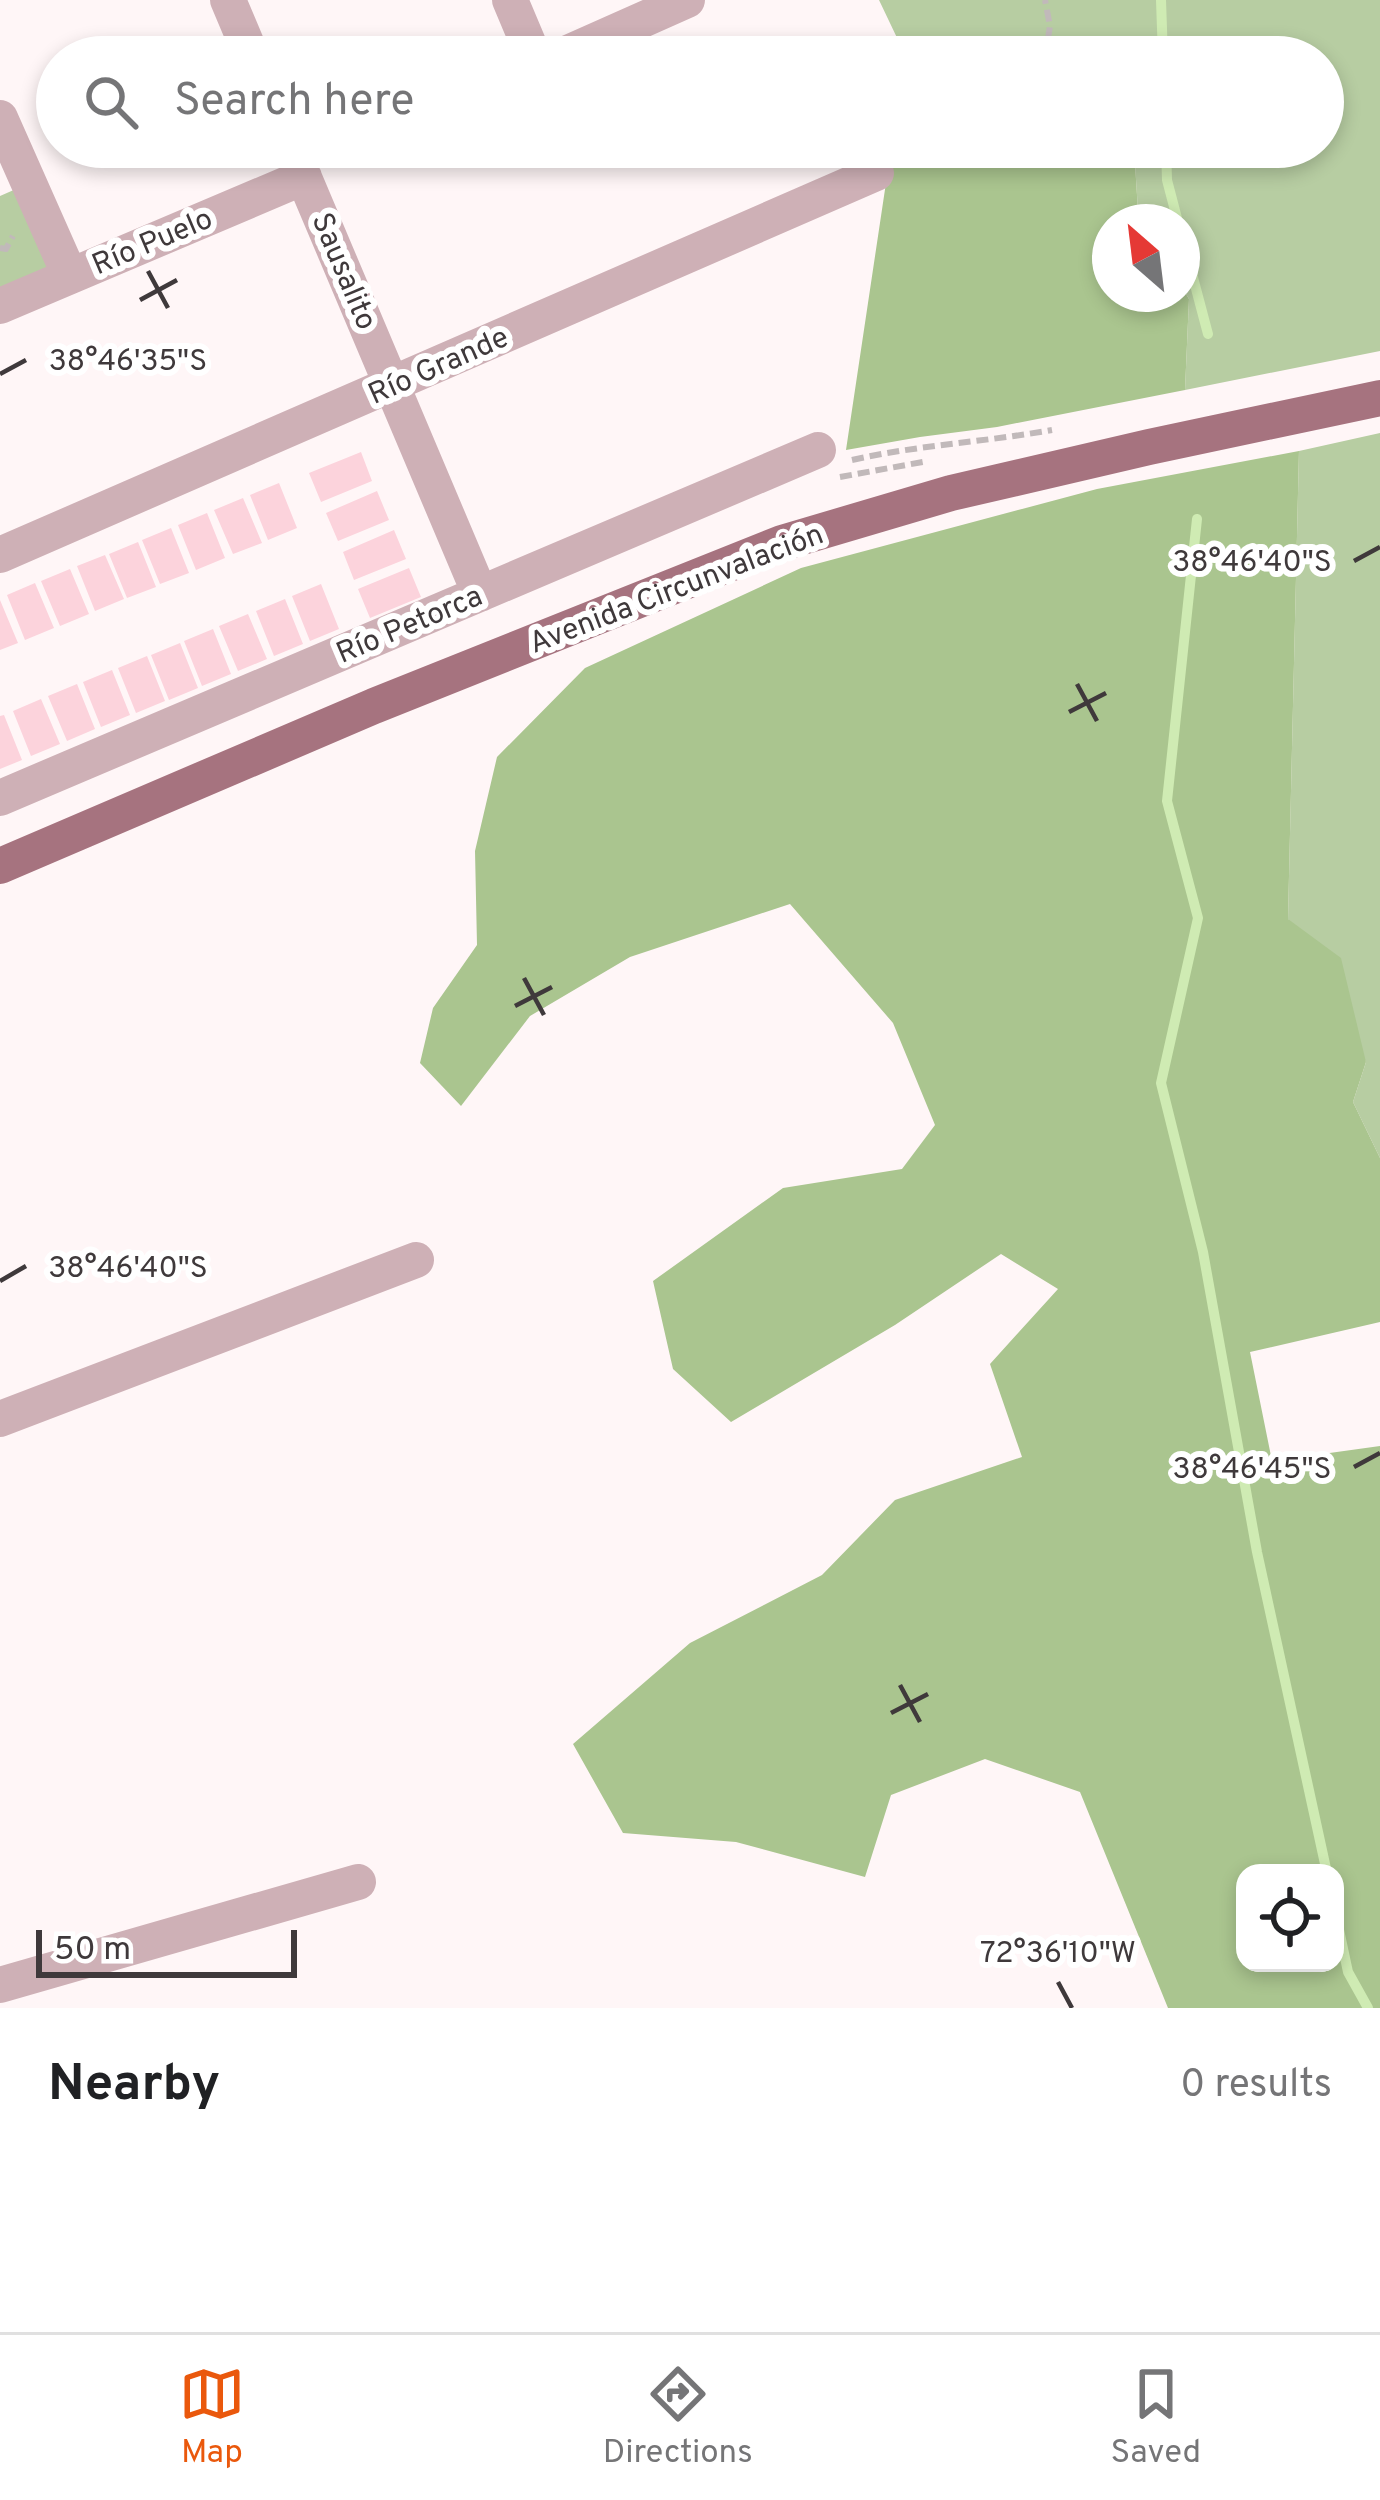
<!DOCTYPE html>
<html lang="en">
<head>
<meta charset="utf-8">
<style>
  body { margin:0; font-family:Overpass,sans-serif; background:#f2f2f2; color:#202124 }
  .controls { position:absolute; right:36px; bottom:36px; display:grid; overflow:hidden; border-radius:24px; box-shadow:0 6px 18px #0003 }
  .controls button { width:108px; height:108px; display:grid; place-items:center; padding:0; border:0; border-bottom:3px solid #e0e0e0; background:#fff; color:#202124; font:60px sans-serif }
  .compass { position:absolute; left:1092px; top:204px; width:108px; height:108px; border-radius:50%; background:#fff; box-shadow:0 6px 18px #0003; rotate:332deg }
  .scale { position:absolute; left:36px; bottom:30px; width:261px; box-sizing:border-box; padding-left:12px; border:6px solid #3f393b; border-top:0; font-size:33px; line-height:42px; white-space:nowrap; color:#3f393b; -webkit-text-stroke:9px #fff; paint-order:stroke }
  .list { margin:0; padding:0; list-style:none }
  h2 { display:flex; justify-content:space-between; align-items:center; height:156px; margin:0; padding:0 48px; font-size:51px }
  h2 small { font-size:39px; font-weight:400; color:#757577 }
  .icon { flex:none; width:66px; height:66px; fill:none; stroke:currentColor; stroke-width:2; stroke-linecap:round; stroke-linejoin:round }
  .map { position:relative; flex:none; width:1380px; height:2008px; overflow:hidden }
  .search { position:absolute; background:#fff; box-shadow:0 6px 18px #0003; left:36px; right:36px; top:36px; height:132px; display:flex; align-items:center; gap:30px; box-sizing:border-box; padding:0 42px; border-radius:66px; color:#757577; font-size:45px }
  .sheet { height:324px; background:#fff }
  nav { display:flex; justify-content:space-around; align-items:center; box-sizing:border-box; height:168px; border-top:3px solid #e0e0e0; background:#fff; font-size:33px; color:#757577 }
  nav a { display:grid; justify-items:center; gap:6px }
  nav .on { color:#ea580c }
  .map>svg:first-child { display:block }
  .green { fill:#b7cda2 }
  .forest { fill:#aac58f; fill-rule:evenodd }
  .lines { fill:none; stroke-linecap:round; stroke-linejoin:round }
  .stream { stroke:#cfebb3; stroke-width:10 }
  .building { fill:#fcd3dc }
  .path { stroke:#c1b9ba; stroke-width:6; stroke-dasharray:12 6; stroke-linecap:butt }
  .minor { stroke:#ceb0b6; stroke-width:36 }
  .major { stroke:#a6737f; stroke-width:36 }
  .ticks { fill:none; stroke:#3f393b; stroke-width:4.5 }
  .labels { text-anchor:middle; stroke-width:12; stroke-linejoin:round; paint-order:stroke }
  .street-label { font-size:30px; fill:#3f393b; stroke:#fff }
  .ticks-label { font-size:30px; text-anchor:middle; fill:#3f393b; stroke:#fff; stroke-width:12; stroke-linejoin:round; paint-order:stroke }
</style>
</head>
<body>
<div class="map">
<svg width="1380" height="2008" viewBox="0 0 1380 2008">
  <rect width="100%" height="100%" fill="#fff6f7"/>
  <path class="green" d="M879 0H1380V351L1185 390 1189 299 1182 287V222H1144L1138 211 1134 147H1323V57H1128L1126 40 1089 57H897L899 42Z
    M16 189 51 272 0 294V196Z
    M1380 433V1158L1353 1102 1366 1062 1288 919 1299 451Z"/>
  <path class="forest" d="M908 147H1134L1138 211 1144 222H1110V294H1182V287L1189 299 1185 390 997 427 920 437 846 450 890 156Z
    M1299 451 1288 919 1341 958 1366 1062 1353 1102 1380 1158V1322L1250 1352 1272 1461 1380 1446V2008H1168L1080 1792 985 1759 891 1795 865 1877 736 1842 623 1833 573 1744 690 1643 822 1575 895 1500 1022 1457 990 1364 1058 1289 1001 1254 895 1325 731 1422 673 1369 653 1281 783 1188 902 1169 935 1125 893 1023 790 904 630 957 530 1016 461 1106 420 1063 433 1008 477 945 475 851 497 757 585 668 801 568 1097 489ZM1335 1873V1963H1245V1873Z"/>
  <g class="lines">
    <path class="stream" d="M1161 0 1163 57
      M1166 147 1167 180 1178 222
      M1182 236 1208 334
      M1197 519 1167 801 1198 918 1161 1083 1203 1252 1257 1552 1327 1873
      M1335 1911 1348 1972 1368 2008"/>
  </g>
  <path class="building" d="M361 452 372 481 321 502 309 473Z
    M279 483 297 528 268 540 250 495Z
    M377 491 389 520 338 541 326 513Z
    M243 498 262 543 233 554 214 510Z
    M207 513 225 558 196 570 178 525Z
    M171 528 189 573 160 584 142 540Z
    M394 530 406 559 354 580 343 552Z
    M138 542 156 587 127 598 109 554Z
    M105 555 124 599 95 611 77 566Z
    M409 568 421 597 370 618 358 589Z
    M70 569 89 614 60 626 41 581Z
    M35 583 54 628 25 640 7 595Z
    M321 584 339 629 310 641 292 596Z
    M285 599 303 644 274 656 256 611Z
    M0 600 18 643 0 650Z
    M248 614 267 659 238 671 219 626Z
    M213 629 231 674 202 686 184 641Z
    M180 643 198 688 169 700 151 655Z
    M147 656 165 701 136 713 118 668Z
    M112 670 130 715 101 727 83 682Z
    M77 684 95 729 67 741 48 696Z
    M41 699 60 744 31 756 13 711Z
    M4 715 22 760 0 769V716Z"/>
  <g class="lines">
    <path class="path" d="M1045 57 1050 26 1045 0
      M0 248 6 249 13 236
      M852 460C918 445 985 442 1052 430
      M840 477 928 461"/>
    <path class="minor" d="M228 0 252 57
      M510 0 534 57
      M559 57 687 0
      M0 118 70 276
      M291 147 480 594
      M0 306 304 177
      M0 555 876 173
      M0 798 818 450
      M0 1419 416 1260
      M0 1985 358 1882"/>
    <path class="major" d="M0 866 374 706 782 543 951 493 1149 447 1380 398"/>
  </g>
  <path class="ticks" d="M148 271 168 308M140 300 177 280M0 374 26 360M1354 561 1380 547M1077 684 1097 721M1069 712 1106 693M524 978 544 1015M515 1006 552 987M0 1281 26 1266M1354 1467 1380 1453M900 1685 920 1722M891 1713 928 1694M1058 1982 1072 2008"/>
  <g class="labels">
    <g class="street-label">
      <text transform="translate(152 241) rotate(-23)" y="10">Río Puelo</text>
      <text transform="translate(345 271) rotate(67)" y="10">Sausalito</text>
      <text transform="translate(438 365) rotate(-24)" y="10">Río Grande</text>
      <text transform="translate(676 588) rotate(-21)" y="10">Avenida Circunvalación</text>
      <text transform="translate(409 624) rotate(-23)" y="10">Río Petorca</text>
    </g>
  </g>
  <g class="ticks-label">
    <text x="128" y="370">38°46'35"S</text>
    <text x="1252" y="571">38°46'40"S</text>
    <text x="128" y="1277">38°46'40"S</text>
    <text x="1252" y="1478">38°46'45"S</text>
    <text x="1058" y="1962">72°36'10"W</text>
  </g>
</svg>
<div class="controls">
<button><svg class="icon" aria-label="locate" viewBox="0 0 24 24"><circle cx="12" cy="12" r="6"/><path d="M12 2v4M12 18v4M2 12h4M18 12h4"/></svg></button>
</div>
<svg class="compass" viewBox="-18 -18 36 36"><path d="M0-13l5 13h-10z" fill="#e53935"/><path d="M0 13l5-13h-10z" fill="#757577"/></svg>
<div class="scale">50 m</div>
<div class="search"><svg class="icon" aria-label="search" viewBox="0 0 24 24"><circle cx="10" cy="10" r="6"/><path d="M15 15l6 6"/></svg>Search here</div>
</div>
<section class="sheet">
<h2>Nearby<small>0 results</small></h2>
<ul class="list">
</ul>
</section>
<nav>
<a class="on"><svg class="icon" aria-label="map" viewBox="0 0 24 24"><path d="M3 6l6-2 6 2 6-2v14l-6 2-6-2-6 2zM9 4v14M15 6v14"/></svg>Map</a>
<a><svg class="icon" aria-label="directions" viewBox="0 0 24 24"><path d="M12 3l9 9-9 9-9-9zM9 14v-3h6M13 9l2 2-2 2"/></svg>Directions</a>
<a><svg class="icon" aria-label="saved" viewBox="0 0 24 24"><path d="M7 4h10v16l-5-4-5 4z"/></svg>Saved</a>
</nav>
</body>
</html>
